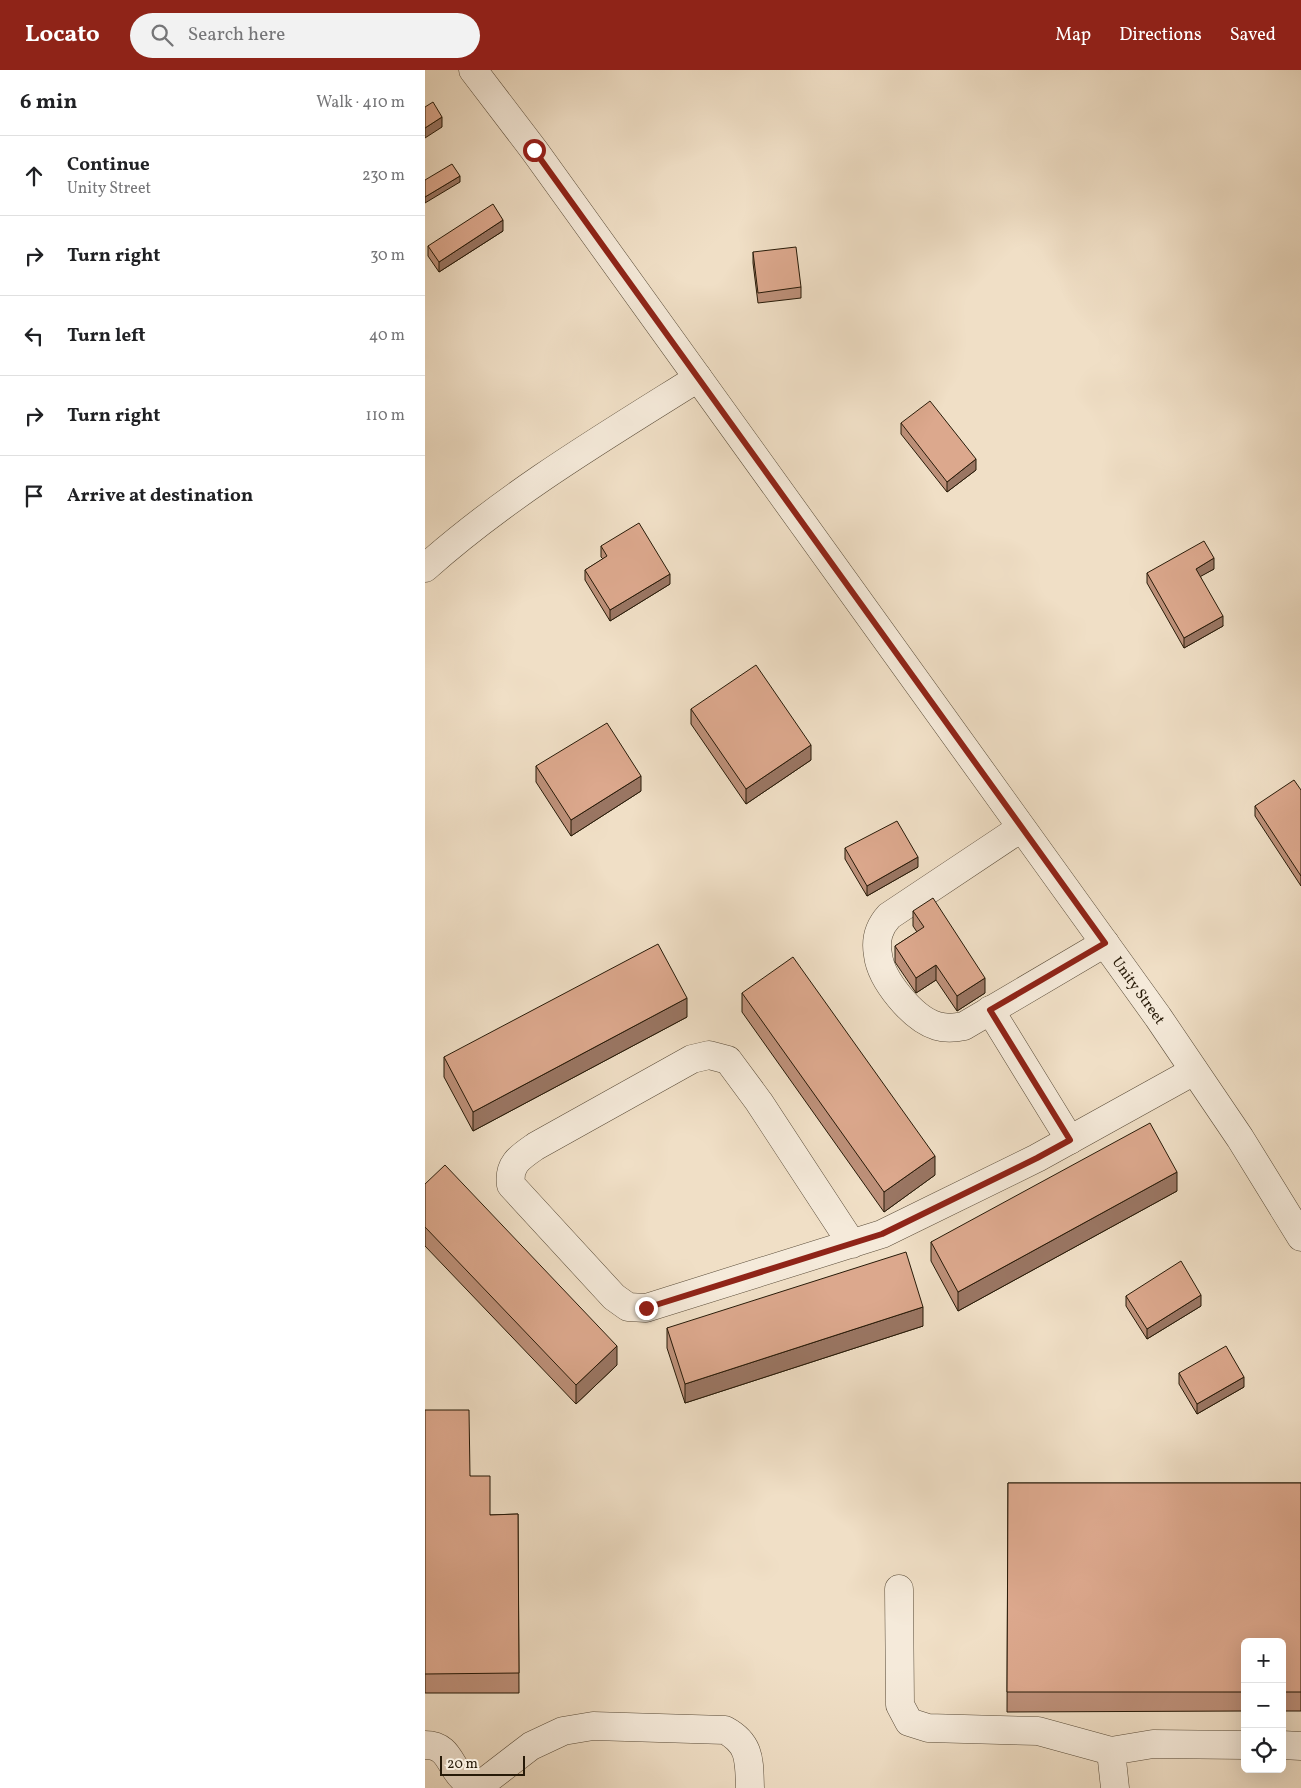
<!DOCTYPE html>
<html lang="en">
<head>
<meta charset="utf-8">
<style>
  body { margin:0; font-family:Vollkorn,serif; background:#f2f2f2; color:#202124 }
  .controls { position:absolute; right:15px; bottom:15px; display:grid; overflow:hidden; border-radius:8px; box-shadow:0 5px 20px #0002 }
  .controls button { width:45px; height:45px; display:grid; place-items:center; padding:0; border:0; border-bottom:1px solid #e0e0e0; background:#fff; color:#202124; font:25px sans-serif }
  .scale { position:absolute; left:15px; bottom:12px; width:85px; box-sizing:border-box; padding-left:5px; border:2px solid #271a08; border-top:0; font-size:14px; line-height:18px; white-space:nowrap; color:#271a08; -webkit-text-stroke:4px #f5eada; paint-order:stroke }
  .stop { position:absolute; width:15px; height:15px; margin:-11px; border:4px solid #8f2418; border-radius:50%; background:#fff }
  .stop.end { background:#8f2418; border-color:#fff; box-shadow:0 1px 5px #0008 }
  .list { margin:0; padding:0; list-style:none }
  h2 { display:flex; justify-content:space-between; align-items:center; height:65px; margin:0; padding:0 20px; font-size:21px }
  h2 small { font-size:16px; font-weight:400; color:#757577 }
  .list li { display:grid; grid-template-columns:32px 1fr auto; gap:15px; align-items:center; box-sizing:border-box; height:80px; padding:0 20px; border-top:1px solid #e0e0e0 }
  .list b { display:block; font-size:19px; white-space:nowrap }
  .list p { margin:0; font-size:16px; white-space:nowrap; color:#757577 }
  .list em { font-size:16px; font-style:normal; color:#757577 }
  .icon { flex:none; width:28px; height:28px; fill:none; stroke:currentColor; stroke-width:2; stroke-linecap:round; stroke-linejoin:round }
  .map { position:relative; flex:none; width:876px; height:1718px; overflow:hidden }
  header { display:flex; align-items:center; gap:30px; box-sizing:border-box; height:70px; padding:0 25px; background:#8f2418; color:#fff }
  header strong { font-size:24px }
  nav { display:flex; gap:28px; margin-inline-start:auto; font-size:18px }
  .search { width:350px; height:45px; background:#f2f2f2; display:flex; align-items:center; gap:12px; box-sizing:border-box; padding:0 18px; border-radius:28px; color:#757577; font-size:19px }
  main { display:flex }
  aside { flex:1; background:#fff }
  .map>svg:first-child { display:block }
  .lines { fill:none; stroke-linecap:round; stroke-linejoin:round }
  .minor-casing { stroke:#594b38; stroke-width:29 }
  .minor { stroke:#f5eada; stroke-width:28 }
  .wall { fill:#bd9079; stroke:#271a08 }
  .shaded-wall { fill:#9a7663; stroke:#271a08 }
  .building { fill:#dca88d; stroke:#271a08 }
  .route { stroke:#8f2418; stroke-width:6 }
  .labels { text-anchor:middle; stroke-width:4; stroke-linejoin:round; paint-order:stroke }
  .street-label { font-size:15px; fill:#271a08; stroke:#f5eada }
</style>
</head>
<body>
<header>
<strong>Locato</strong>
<div class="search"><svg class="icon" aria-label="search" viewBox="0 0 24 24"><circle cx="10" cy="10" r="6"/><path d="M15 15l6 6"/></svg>Search here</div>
<nav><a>Map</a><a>Directions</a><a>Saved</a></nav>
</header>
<main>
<aside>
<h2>6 min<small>Walk · 410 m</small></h2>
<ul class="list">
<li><svg class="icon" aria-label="ahead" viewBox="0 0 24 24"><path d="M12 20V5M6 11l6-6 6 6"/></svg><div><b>Continue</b><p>Unity Street</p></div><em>230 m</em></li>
<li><svg class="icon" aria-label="right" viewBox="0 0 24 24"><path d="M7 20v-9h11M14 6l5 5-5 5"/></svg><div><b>Turn right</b></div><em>30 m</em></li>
<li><svg class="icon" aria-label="left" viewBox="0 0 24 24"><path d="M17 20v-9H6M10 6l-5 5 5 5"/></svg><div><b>Turn left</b></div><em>40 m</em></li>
<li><svg class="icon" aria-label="right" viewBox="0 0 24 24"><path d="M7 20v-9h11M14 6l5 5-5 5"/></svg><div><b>Turn right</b></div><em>110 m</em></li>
<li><svg class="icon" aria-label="arrive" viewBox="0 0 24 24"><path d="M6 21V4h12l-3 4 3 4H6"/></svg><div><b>Arrive at destination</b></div></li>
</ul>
</aside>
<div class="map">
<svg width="876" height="1718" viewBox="0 0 876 1718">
  <rect width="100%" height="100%" fill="#f0dfc6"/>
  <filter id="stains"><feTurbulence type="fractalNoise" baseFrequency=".004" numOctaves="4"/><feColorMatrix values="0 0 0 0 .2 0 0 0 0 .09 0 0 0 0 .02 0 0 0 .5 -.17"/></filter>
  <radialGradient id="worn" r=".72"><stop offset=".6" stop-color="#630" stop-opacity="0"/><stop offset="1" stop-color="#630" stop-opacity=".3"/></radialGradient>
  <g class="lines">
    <defs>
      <g id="minor">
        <path id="s1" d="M48 0 109 80 733 947 815 1068 876 1167"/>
        <path d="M0 498C83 424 179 367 273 308"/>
        <path d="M596 758 464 846C454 857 450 869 453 885 456 910 488 949 512 956 522 959 530 958 539 956L680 873"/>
        <path d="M565 940 645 1070"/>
        <path d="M427 1174 334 1032 303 990 284 985 267 989 111 1076C95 1087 83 1094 86 1115L189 1227 203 1237 221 1238 457 1164 612 1088 769 1001"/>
        <path d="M474 1519 475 1635 484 1652 503 1658 613 1661 686 1681"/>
        <path d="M0 1675C26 1675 24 1698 40 1710 43 1713 48 1714 51 1716L52 1718"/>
        <path d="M857 1675 876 1676"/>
        <path d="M51 1716 63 1709 106 1676 138 1661 168 1656 300 1660C326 1674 324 1691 325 1718"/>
        <path d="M690 1718 686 1681 728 1674 820 1675"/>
      </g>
    </defs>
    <use href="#minor" class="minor-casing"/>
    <use href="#minor" class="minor"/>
  </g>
  <path class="wall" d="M78 161 14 202 3 186V176Z
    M328 182 376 217V228L333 233 328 193Z
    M476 353 551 400 522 422 476 364Z
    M176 476 245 514 185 551 160 510V500L178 489 176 487Z
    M789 499 775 506 798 556 759 578 722 513V503Z
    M266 639 386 690 321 734 266 654Z
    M111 696 216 721 146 766 111 712Z
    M876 720V816L830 746V736Z
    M420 778 493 797 442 826 420 789Z
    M488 841 560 923 532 941 511 910 491 923 470 892V876L492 862 488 856Z
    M317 923 510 1105 459 1142 317 942Z
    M262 947 48 1061 19 1007V987Z
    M0 1114 192 1295 151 1334 0 1176Z
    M752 1121 533 1241 506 1191V1172Z
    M701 1226 776 1236 722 1269 701 1236Z
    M498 1256 260 1333 242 1278V1258Z
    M754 1303 819 1317 772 1344 754 1314Z
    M0 1340 45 1406 65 1445 93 1444 94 1623H0Z
    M583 1413H876V1641H857V1572H820V1641L582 1642Z"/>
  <path class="shaded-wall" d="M17 47V57L0 68V58Z
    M35 106V112L0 133V127Z
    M78 150V161L14 202V192Z
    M551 389V400L522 422V412Z
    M789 488V499L771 509V499Z
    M245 504V514L185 551V540Z
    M798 546V556L759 578V568Z
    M386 675V690L321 734V719Z
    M216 706V721L146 766V750Z
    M493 787V797L442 826V816Z
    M511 895V910L491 923V908Z
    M560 908V923L532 941V926Z
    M262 928V947L48 1061V1042Z
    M510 1086V1105L459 1142V1122Z
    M752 1102V1121L533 1241V1222Z
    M776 1225V1236L722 1269V1259Z
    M498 1237V1256L260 1333V1314Z
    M192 1276V1295L151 1334V1315Z
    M819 1307V1317L772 1344V1334Z"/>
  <path class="building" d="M8 32 17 47 0 58V37Z
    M27 94 35 106 0 127V110Z
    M68 134 78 150 14 192 3 176Z
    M371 177 376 217 333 223 328 182Z
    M505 331 551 389 522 412 476 353Z
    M214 453 245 504 185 540 160 500 182 486 176 476Z
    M779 471 789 488 771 499 798 546 759 568 722 503Z
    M331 595 386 675 321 719 266 639Z
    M182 653 216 706 146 750 111 696Z
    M869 710 876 720V806L830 736Z
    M472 751 493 787 442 816 420 778Z
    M508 828 560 908 532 926 511 895 491 908 470 876 499 857 488 841Z
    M233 874 262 928 48 1042 19 987Z
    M368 887 510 1086 459 1122 317 923Z
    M725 1053 752 1102 533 1222 506 1172Z
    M20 1095 192 1276 151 1315 0 1157V1114Z
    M481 1182 498 1237 260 1314 242 1258Z
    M756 1191 776 1225 722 1259 701 1226Z
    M801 1276 819 1307 772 1334 754 1303Z
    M0 1340H44L45 1406H65V1445L93 1444 94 1603 0 1604Z
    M583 1413H876V1622H857V1572H820V1622H582Z"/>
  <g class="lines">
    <path class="route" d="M109 80 680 873 565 940 645 1070 612 1088 457 1164 221 1238"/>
  </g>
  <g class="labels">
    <g class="street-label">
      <text dy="5" stroke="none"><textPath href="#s1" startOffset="1136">Unity Street</textPath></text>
    </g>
  </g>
  <rect width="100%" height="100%" filter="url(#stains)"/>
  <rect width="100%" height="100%" fill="url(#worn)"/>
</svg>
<div class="controls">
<button>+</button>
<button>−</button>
<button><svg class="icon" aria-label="locate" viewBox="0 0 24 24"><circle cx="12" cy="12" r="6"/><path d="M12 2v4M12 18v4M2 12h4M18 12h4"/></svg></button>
</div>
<div class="scale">20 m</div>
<div class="stop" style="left:109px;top:80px"></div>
<div class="stop end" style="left:221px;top:1238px"></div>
</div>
</main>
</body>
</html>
